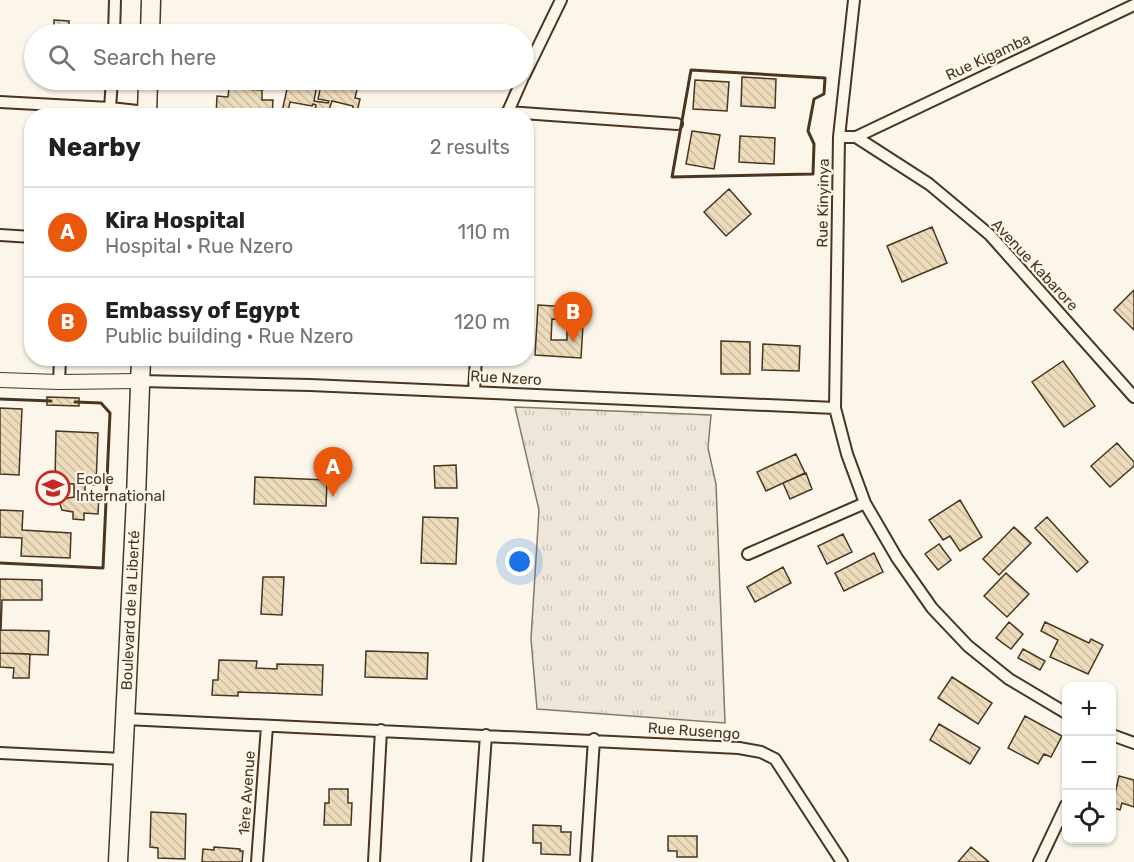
<!DOCTYPE html>
<html lang="en">
<head>
<meta charset="utf-8">
<style>
  body { margin:0; font-family:Rubik,sans-serif; background:#f2f2f2; color:#202124 }
  .controls { position:absolute; right:18px; bottom:18px; display:grid; overflow:hidden; border-radius:12px; box-shadow:0 2px 4px #0004 }
  .controls button { width:54px; height:54px; display:grid; place-items:center; padding:0; border:0; border-bottom:2px solid #e0e0e0; background:#fff; color:#202124; font:30px sans-serif }
  .you { position:absolute; left:520px; top:562px; width:21px; height:21px; margin:-15px; border:4px solid #fff; border-radius:50%; background:#1a73e8; box-shadow:0 0 0 9px #1a73e833 }
  .badge { display:grid; place-items:center; width:39px; height:39px; border-radius:50%; background:#ea580c; color:#fff; font-size:20px; font-weight:700 }
  .pin { position:absolute; translate:-50% -50px; filter:drop-shadow(0 2px 3px #0008) }
  .pin::after { content:''; position:absolute; top:32px; width:21px; height:18px; background:inherit; clip-path:polygon(0 0,100% 0,50% 100%) }
  .list { margin:0; padding:0; list-style:none }
  h2 { display:flex; justify-content:space-between; align-items:center; height:78px; margin:0; padding:0 24px; font-size:26px }
  h2 small { font-size:20px; font-weight:400; color:#757577 }
  .list li { display:grid; grid-template-columns:39px 1fr auto; gap:18px; align-items:center; box-sizing:border-box; height:90px; padding:0 24px; border-top:2px solid #e0e0e0 }
  .list b { display:block; font-size:22px; white-space:nowrap }
  .list p { margin:0; font-size:20px; white-space:nowrap; color:#757577 }
  .list em { font-size:20px; font-style:normal; color:#757577 }
  .icon { flex:none; width:33px; height:33px; fill:none; stroke:currentColor; stroke-width:2; stroke-linecap:round; stroke-linejoin:round }
  .map { position:relative; flex:none; width:1134px; height:862px; overflow:hidden }
  .search { position:absolute; background:#fff; box-shadow:0 2px 4px #0004; left:24px; top:24px; width:510px; height:66px; display:flex; align-items:center; gap:15px; box-sizing:border-box; padding:0 21px; border-radius:33px; color:#757577; font-size:22px }
  .panel { position:absolute; background:#fff; box-shadow:0 2px 4px #0004; left:24px; top:108px; width:510px; height:258px; border-radius:24px }
  .map>svg:first-child { display:block }
  .park { fill:url(#park-tufts); stroke:#887966; stroke-width:1.5 }
  .building { fill:url(#building-back-hatch); stroke:#4a3520; stroke-width:1.5; fill-rule:evenodd }
  .lines { fill:none; stroke-linecap:round; stroke-linejoin:round }
  .minor-casing { stroke:#4a3520; stroke-width:14 }
  .tertiary-casing { stroke:#4a3520; stroke-width:16 }
  .trunk-casing { stroke:#4a3520; stroke-width:21 }
  .minor { stroke:#fbf6e9; stroke-width:10 }
  .tertiary { stroke:#fbf6e9; stroke-width:14 }
  .trunk { stroke:#fbf6e9; stroke-width:18 }
  .wall { stroke:#4a3520; stroke-width:3 }
  .labels { text-anchor:middle; stroke-width:4.5; stroke-linejoin:round; paint-order:stroke }
  .street-label { font-size:15px; fill:#4a3520; stroke:#fbf6e9 }
  .poi-label { font-size:15px; fill:#4a3520; stroke:#fbf6e9; text-anchor:start }
</style>
</head>
<body>
<div class="map">
<svg width="1134" height="862" viewBox="0 0 1134 862">
  <defs>
    <pattern id="park-tufts" width="24" height="20" patternUnits="userSpaceOnUse" patternTransform="scale(1.5)"><rect width="24" height="20" fill="#ede6d9"/><path d="M3 7l-1-3M5 7V3M7 7l1-3M15 17l-1-3M17 17v-4M19 17l1-3" fill="none" stroke="#cdc6ba"/></pattern>
    <pattern id="building-back-hatch" width="6" height="6" patternUnits="userSpaceOnUse" patternTransform="scale(1.5)"><rect width="6" height="6" fill="#ecdcbc"/><path d="M-1 5l2 2M0 0l6 6M5-1l2 2" fill="none" stroke="#ccbda1"/></pattern>
  </defs>
  <rect width="100%" height="100%" fill="#fbf6e9"/>
  <path class="park" d="M515 407 711 415 708 448 716 484 725 723 537 709 531 639 539 510Z"/>
  <path class="building" d="M54 20 69 21V29H54Z
    M54 29 85 30V34H54Z
    M742 77 776 79 775 108 741 106Z
    M289 80 317 85 314 101 328 103 329 101 318 99 322 80H332L358 85 355 98 360 99 356 116H339L340 111 352 113 353 106 332 101 327 116H314L316 105 313 104 312 106 290 102 287 116H281Z
    M695 80 729 82 727 111 693 109Z
    M229 88 262 90V100H273L272 116H241V111H230V116H216L217 96 228 97Z
    M692 131 720 135 714 169 686 164Z
    M740 136 775 138 774 164 739 162Z
    M729 189 751 214 726 236 704 212Z
    M932 227 947 263 902 282 887 246Z
    M1134 290V330L1114 310Z
    M538 305 584 308 581 358 535 355ZM552 319 567 320V340H551Z
    M721 341 750 342V374H721Z
    M763 344 800 346 799 371 762 370Z
    M1063 361 1095 406 1064 427 1032 382Z
    M47 397 79 398V406L47 405Z
    M0 408 22 409 19 475 0 474Z
    M56 431 98 433 96 485 85 484V494L99 495 98 514 84 513V520L73 519V512L62 510 60 504 62 499 74 497V484L55 483Z
    M1117 443 1134 462V466L1110 487 1091 466Z
    M796 454 805 473 766 491 757 472Z
    M456 465 457 488H435L434 466Z
    M806 473 812 489 790 499 783 483Z
    M255 477 327 480 326 506 254 504Z
    M960 500 982 537 960 551 950 536 943 540 929 520Z
    M0 510 23 511 22 530 71 533 70 558 21 556 22 538 0 537Z
    M423 517 458 518 456 564 421 563Z
    M1047 517 1088 562 1077 572 1035 528Z
    M1014 527 1031 543 999 575 983 559Z
    M843 534 852 552 827 564 818 546Z
    M939 544 951 560 938 570 925 554Z
    M874 553 883 572 844 591 835 573Z
    M783 567 791 583 755 602 747 587Z
    M1006 573 1029 594 1007 617 984 596Z
    M263 577H284L282 615 261 614Z
    M0 579 42 580V600H2L1 630 49 631 48 655 0 653Z
    M1009 622 1023 634 1011 649 996 638Z
    M1045 622 1089 643 1091 639 1103 645 1088 674 1050 657 1058 640 1041 631Z
    M1023 649 1045 661 1040 670 1018 658Z
    M366 651 428 653 427 679 365 677Z
    M0 653 30 654 29 678H13L14 668 0 667Z
    M219 660 257 661 256 668 277 669V664L323 665 322 695 238 692V696L212 695 213 680H218Z
    M952 677 992 703 978 724 938 698Z
    M1025 716 1062 736 1051 757 1044 754 1038 764 1008 748Z
    M939 724 980 748 970 764 930 740Z
    M1119 776 1134 780V807L1122 803 1120 810 1112 807Z
    M329 789H348V803H352L351 825H324L325 803H329Z
    M151 812 186 814 185 859 158 858V848L150 847Z
    M533 825 561 826V832H571L570 855 541 854V843H533Z
    M668 836H697V857H677V851H668Z
    M214 847 240 849V851H243L242 862H202L203 849 214 850Z
    M971 847 989 862H958Z"/>
  <g class="lines">
    <defs>
      <path id="minor" d="M854 0 839 137 835 408 847 454 865 503 897 558 932 608 968 646 1009 679 1066 713
        M114 34 115 0
        M524 76 561 0
        M0 102 110 108 147 112
        M110 108 112 80
        M507 112 677 124
        M506 116 522 80
        M839 137H856L929 184 990 235 1134 397
        M856 137 1134 5
        M0 235 32 237
        M140 381 310 385 835 408
        M59 382 60 358
        M474 391 476 358
        M748 554 865 503
        M125 719 739 748 761 752 775 759 842 862
        M1112 735 1134 743
        M0 753 123 759
        M257 862 267 726
        M374 862 381 730
        M477 862 486 735
        M586 862 594 739
        M1039 862 1066 805"/>
      <path id="tertiary" d="M0 380 59 382 140 381"/>
      <g id="trunk">
        <path d="M150 34 151 0"/>
        <path d="M147 116 148 80"/>
        <path id="s1" d="M118 862 136 498 141 358"/>
      </g>
    </defs>
    <use href="#minor" class="minor-casing"/>
    <use href="#tertiary" class="tertiary-casing"/>
    <use href="#trunk" class="trunk-casing"/>
    <use href="#minor" class="minor"/>
    <use href="#tertiary" class="tertiary"/>
    <use href="#trunk" class="trunk"/>
    <path class="wall" d="M691 70 825 78 824 94 814 99 808 131 814 144 813 174 672 177Z
      M0 399 51 401
      M0 563 103 568 110 413 101 403 75 402"/>
  </g>
  <defs>
    <symbol id="school-ring" viewBox="-11 -11 22 22"><circle r="9.5" fill="#fbf6e9" stroke="#c62828" stroke-width="1.5"/><path d="M0-5L7-2L0 1L-7-2ZM-4 1L0 2.5L4 1V4Q0 6-4 4Z" fill="#c62828"/></symbol>
  </defs>
  <g fill-rule="evenodd">
    <use href="#school-ring" x="34" y="469" width="38" height="38"/>
  </g>
  <g class="labels">
    <g class="street-label">
      <text transform="translate(988 57) rotate(-25)" y="5">Rue Kigamba</text>
      <text transform="translate(823 203) rotate(-89)" y="5">Rue Kinyinya</text>
      <text transform="translate(1035 265) rotate(47)" y="5">Avenue Kabarore</text>
      <text transform="translate(506 378) rotate(3)" y="5">Rue Nzero</text>
      <text dy="5" stroke="none"><textPath href="#s1" startOffset="252">Boulevard de la Liberté</textPath></text>
      <text transform="translate(694 731) rotate(4)" y="5">Rue Rusengo</text>
      <text transform="translate(247 793) rotate(-86)" y="5">1ère Avenue</text>
    </g>
    <g class="poi-label">
      <text x="76" y="484">Ecole<tspan x="76" dy="17">International</tspan></text>
    </g>
  </g>
</svg>
<div class="controls">
<button>+</button>
<button>−</button>
<button><svg class="icon" aria-label="locate" viewBox="0 0 24 24"><circle cx="12" cy="12" r="6"/><path d="M12 2v4M12 18v4M2 12h4M18 12h4"/></svg></button>
</div>
<div class="you"></div>
<div class="pin badge" style="left:333px;top:497px">A</div>
<div class="pin badge" style="left:573px;top:342px">B</div>
<div class="search"><svg class="icon" aria-label="search" viewBox="0 0 24 24"><circle cx="10" cy="10" r="6"/><path d="M15 15l6 6"/></svg>Search here</div>
<section class="panel">
<h2>Nearby<small>2 results</small></h2>
<ul class="list">
<li><span class="badge">A</span><div><b>Kira Hospital</b><p>Hospital · Rue Nzero</p></div><em>110 m</em></li>
<li><span class="badge">B</span><div><b>Embassy of Egypt</b><p>Public building · Rue Nzero</p></div><em>120 m</em></li>
</ul>
</section>
</div>
</body>
</html>
